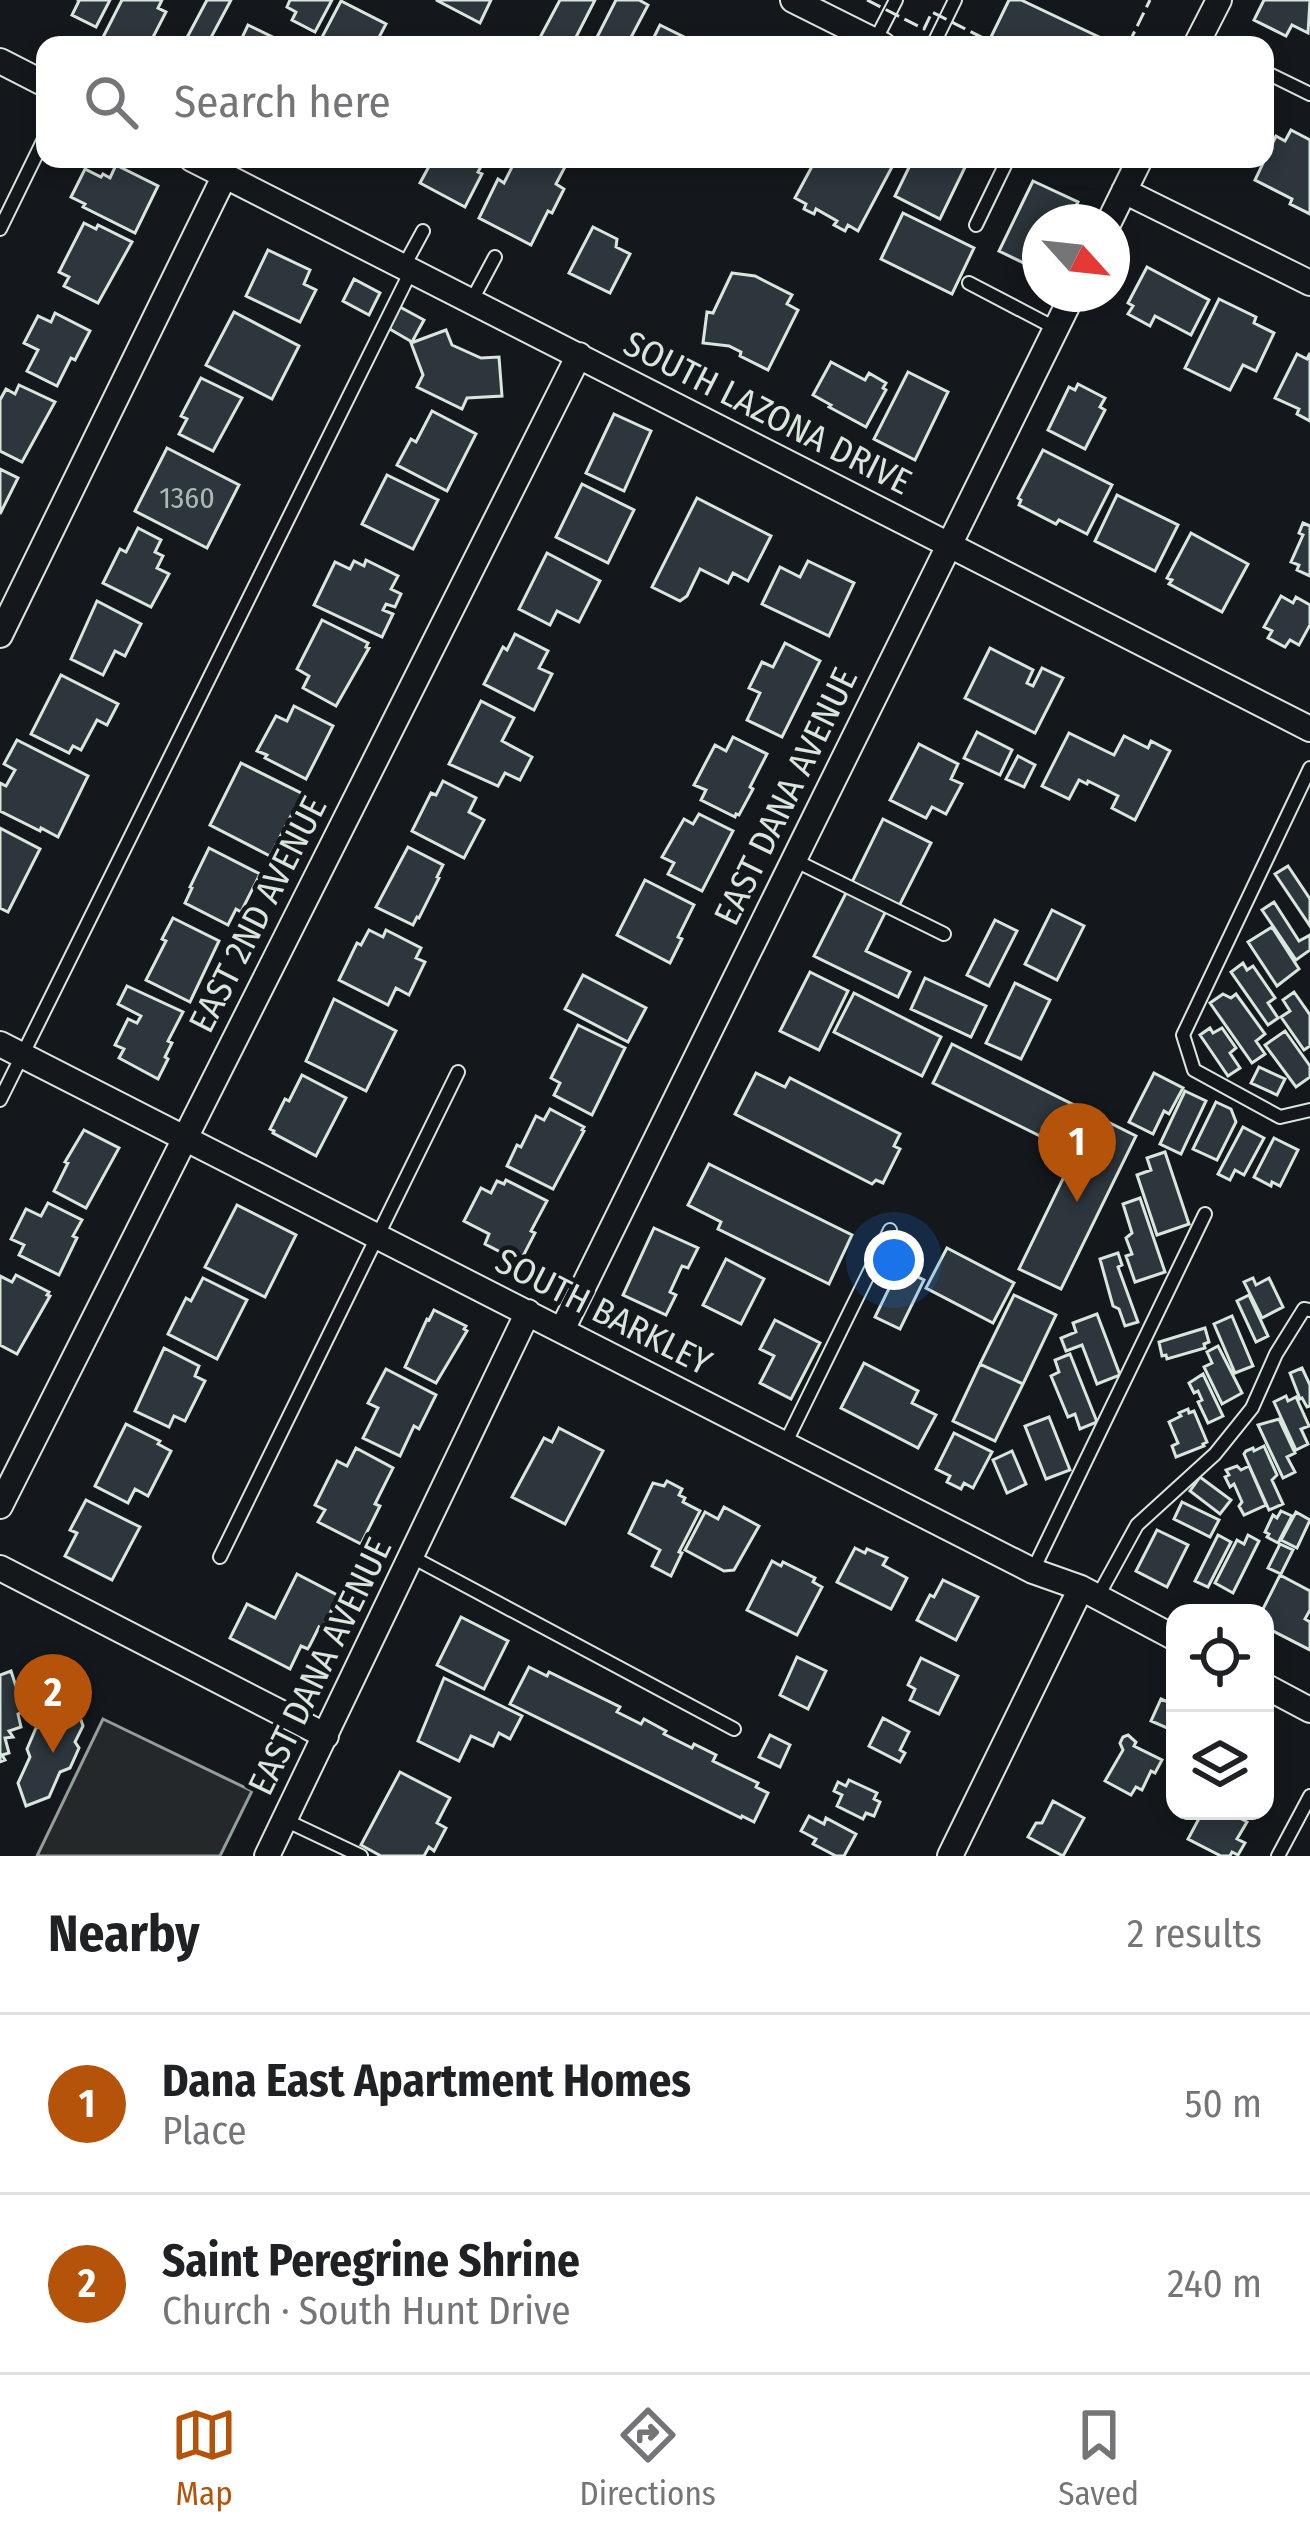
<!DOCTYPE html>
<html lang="en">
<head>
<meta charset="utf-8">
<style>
  body { margin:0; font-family:"Fira Sans Condensed",sans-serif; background:#f2f2f2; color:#202124 }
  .controls { position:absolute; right:36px; bottom:36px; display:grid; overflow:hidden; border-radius:24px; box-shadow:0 6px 18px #0003 }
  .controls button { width:108px; height:108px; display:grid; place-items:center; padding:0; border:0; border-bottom:3px solid #e0e0e0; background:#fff; color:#202124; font:60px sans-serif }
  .compass { position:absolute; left:1022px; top:204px; width:108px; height:108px; border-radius:50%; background:#fff; box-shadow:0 6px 18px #0003; rotate:117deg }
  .you { position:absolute; left:894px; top:1260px; width:42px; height:42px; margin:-30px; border:9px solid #fff; border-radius:50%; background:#1a73e8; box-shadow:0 0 0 18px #1a73e833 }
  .badge { display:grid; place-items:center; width:78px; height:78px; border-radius:50%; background:#b45309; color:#fff; font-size:39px; font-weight:700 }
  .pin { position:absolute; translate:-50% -99px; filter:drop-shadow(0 3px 6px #0008) }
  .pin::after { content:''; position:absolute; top:63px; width:42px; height:36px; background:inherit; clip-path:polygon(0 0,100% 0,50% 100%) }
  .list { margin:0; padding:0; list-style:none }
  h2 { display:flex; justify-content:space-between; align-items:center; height:156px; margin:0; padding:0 48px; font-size:51px }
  h2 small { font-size:39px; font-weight:400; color:#757577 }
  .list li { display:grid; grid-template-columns:78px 1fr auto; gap:36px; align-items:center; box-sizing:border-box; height:180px; padding:0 48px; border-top:3px solid #e0e0e0 }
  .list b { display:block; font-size:45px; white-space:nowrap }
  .list p { margin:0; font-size:39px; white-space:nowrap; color:#757577 }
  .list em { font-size:39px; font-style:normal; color:#757577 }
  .icon { flex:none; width:66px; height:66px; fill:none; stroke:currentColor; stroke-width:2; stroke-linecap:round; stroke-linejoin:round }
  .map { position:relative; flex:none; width:1310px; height:1856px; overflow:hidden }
  .search { position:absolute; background:#fff; box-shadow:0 6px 18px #0003; left:36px; right:36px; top:36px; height:132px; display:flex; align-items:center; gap:30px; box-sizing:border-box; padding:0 42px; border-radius:24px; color:#757577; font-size:45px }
  .sheet { height:516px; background:#fff }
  nav { display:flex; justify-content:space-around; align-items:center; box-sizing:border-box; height:168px; border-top:3px solid #e0e0e0; background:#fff; font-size:33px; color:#757577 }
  nav a { display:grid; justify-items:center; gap:6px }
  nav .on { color:#b45309 }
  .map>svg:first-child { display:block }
  .parking { fill:#24282b; stroke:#939e99; stroke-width:3 }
  .building { fill:#2c363c; stroke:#d8e6dc; stroke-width:3 }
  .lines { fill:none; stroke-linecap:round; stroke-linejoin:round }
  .service-casing { stroke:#d8e6dc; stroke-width:16 }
  .minor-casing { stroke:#d8e6dc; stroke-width:28 }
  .service { stroke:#14181c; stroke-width:12 }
  .minor { stroke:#14181c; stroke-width:24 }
  .fence { stroke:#d8e6dc; stroke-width:3; stroke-dasharray:15 6; stroke-linecap:butt }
  .labels { text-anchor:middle; stroke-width:9; stroke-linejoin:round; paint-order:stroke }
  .number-label { font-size:30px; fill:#adbab4 }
  .street-label { font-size:36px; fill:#d8e6dc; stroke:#14181c }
</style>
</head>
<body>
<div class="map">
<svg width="1310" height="1856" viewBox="0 0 1310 1856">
  <rect width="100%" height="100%" fill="#14181c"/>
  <path class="parking" d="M103 1719 252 1791 220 1856H37Z"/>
  <path class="building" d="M77 0H110L96 27 72 15 79 1Z
    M122 0H162L158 8 166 12 149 45H99Z
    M207 0H231L207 45H183Z
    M290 0H332L315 32 292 20 296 12 287 7Z
    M436 0H491L480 23Z
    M560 0H595L572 45H536Z
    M616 0H639L648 5 627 45H593Z
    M1009 0H1021L1116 45H998L989 41Z
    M1264 0H1310L1308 33 1292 25 1286 36 1254 20Z
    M341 1 386 24 375 45H323L325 41 321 39Z
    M248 25 289 45H241L239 44Z
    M660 25 688 39 685 45H650Z
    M1291 130 1310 140V214L1290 204 1292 199 1255 180 1276 136 1285 141Z
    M433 159H485L478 172 482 174 465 207 420 183Z
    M516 159H577L575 164 568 161 556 184 564 189 552 213 548 211 531 245 479 218 498 179 504 183Z
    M816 159H878L892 167 858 231 848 225 845 231 834 225 837 221 816 209 814 214 804 209 806 204 795 198Z
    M913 159H969L940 219 895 196Z
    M116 165 158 186 135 233 83 207 85 204 71 197 85 169 101 177 103 174 110 178Z
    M1033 181 1078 202 1068 222H1040V271L999 251Z
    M903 213 974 248 952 294 881 259Z
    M84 223 96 229 98 225 132 242 98 303 64 286 69 277 59 272Z
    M593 227 617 239 616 247 630 254 610 293 569 273Z
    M268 250 310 270 304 284 316 290 300 322 246 296Z
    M1147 267 1209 300 1191 335 1155 316 1150 326 1128 314 1133 306 1128 303Z
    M732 273 755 276 792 295 787 304 798 310 768 370 740 356 741 352 729 346 703 343 707 312 713 313Z
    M354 279 380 293 369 315 343 301Z
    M1219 299 1256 317 1254 323 1274 333 1256 371 1243 365 1230 390 1185 368Z
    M400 307 424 320 412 342 388 328Z
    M234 312 299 346 272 399 206 365Z
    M55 313 90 331 75 360 71 358 57 386 27 371 38 350 24 343 38 316 51 322Z
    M446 330 452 345 481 358 499 357 502 396 467 398 462 409 417 387 423 375 411 343Z
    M1310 353V421L1297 414 1299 409 1275 398 1297 354 1307 359Z
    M831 362 865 380 869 373 886 383 883 388 886 390 866 427 829 407 831 405 813 395Z
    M908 372 948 392 915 460 874 439Z
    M201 378 242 398 213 451 179 434 187 419 181 416Z
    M1078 384 1105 398 1100 407 1105 410 1085 449 1048 430 1069 387 1075 390Z
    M19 385 55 402 22 462 0 451V400L6 389 15 394Z
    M432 411 476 434 447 491 397 465 411 439 416 442Z
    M614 414 651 431 624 491 586 473Z
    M167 448 239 485 207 548 135 511Z
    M1043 450 1112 485 1087 534 1059 520 1056 524 1019 505 1021 500 1018 498Z
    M0 469 18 478 0 514Z
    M387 475 438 500 413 549 362 524Z
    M582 484 634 510 608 563 556 537Z
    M1117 495 1178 525 1155 571 1095 541Z
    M697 498 771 536 748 581 733 573 728 583 700 569 687 596 680 601 652 587Z
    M1303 523 1310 526V576L1297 570 1299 565 1291 562 1303 535 1299 533Z
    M138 528 161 540 155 552 163 556 157 568 169 574 151 607 103 583 120 549 126 552Z
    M1191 533 1248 564 1222 612 1169 584 1172 580 1167 578Z
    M547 553 600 581 579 622 557 611 550 625 519 609Z
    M366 560 398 576 391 589 401 594 395 607 386 604 383 610 393 614 382 637 314 605 335 562 350 569 354 561 364 566Z
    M808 561 854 583 829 636 762 604 780 567 800 577Z
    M1281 596 1293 603 1296 597 1310 605V625L1299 645 1290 640 1285 647 1268 638 1272 631 1264 627Z
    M97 601 141 624 125 656 115 651 103 675 71 659Z
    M322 620 368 643 366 647 369 648 336 706 303 688 309 676 297 669Z
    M515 634 548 651 539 668 552 674 534 710 484 684 503 647 507 650Z
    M785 643 820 661 782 737 747 720 760 693 749 688 762 662 773 667Z
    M990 648 1033 670 1027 683 1033 686 1042 668 1063 678 1035 733 965 698Z
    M61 675 118 704 107 725 97 720 81 750 73 746 69 753 31 734Z
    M481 701 514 718 502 741 532 757 520 780 505 773 498 786 449 764Z
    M294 706 333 726 306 779 265 758 267 755 257 751 276 716 287 721Z
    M977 732 1012 750 1000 775 964 758Z
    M1069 733 1114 755 1124 736 1148 748 1151 741 1170 751 1135 820 1112 808 1118 796 1088 781 1087 784 1079 780 1069 799 1042 786Z
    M733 737 767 754 750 787 753 789 739 815 736 814 735 817 701 800 706 790 694 785 715 745 726 751Z
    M17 740 88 776 58 837 41 828 40 831 0 811V783L6 786 15 770 4 764Z
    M919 744 958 764 951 779 962 784 946 814 932 807 926 818 890 800Z
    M1018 756 1035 765 1024 787 1006 779Z
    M241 763 305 795 295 813 293 812 270 856 210 825Z
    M443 781 476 798 469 812 484 820 464 858 412 831 431 793 436 795Z
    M699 814 733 831 702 891 668 874 674 863 662 857 684 819 693 824Z
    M883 819 931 843 899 906 852 882Z
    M0 828 40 849 8 912 0 908Z
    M408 847 443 865 437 877 439 878 419 918 417 917 413 925 376 907Z
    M209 848 260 874 241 912 236 909 228 925 185 903 192 888 190 887Z
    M1288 866 1310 899V926L1275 874Z
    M645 880 694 905 678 937 682 939 670 963 617 935Z
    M847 891 886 911 866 951 910 972 898 997 814 956Z
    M1274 902 1299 941 1310 935V950L1296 960 1262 910Z
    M1052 910 1084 926 1057 980 1025 964Z
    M173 918 219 941 190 1002 146 980 166 941 162 939Z
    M995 920 1017 931 989 986 967 975Z
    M1272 927 1299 969 1277 986 1248 942Z
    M369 930 383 937 386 930 421 948 416 958 425 962 409 995 396 988 388 1005 339 980 357 943 361 945Z
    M1243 963 1247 970 1253 966 1275 998 1268 1003 1278 1018 1268 1025 1231 972Z
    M810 972 848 991 819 1050 780 1031Z
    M583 975 646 1008 628 1042 565 1009Z
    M925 978 986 1006 971 1037 911 1009Z
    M1015 983 1050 1000 1021 1059 986 1043Z
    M127 986 183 1012 168 1041 172 1043 165 1057 168 1059 158 1079 119 1058 124 1049 115 1045 128 1019 137 1023 141 1016 118 1004Z
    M1294 992 1310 1015V1046L1304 1050 1281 1017 1290 1011 1283 1000Z
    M854 993 941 1037 922 1076 834 1032Z
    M1223 994 1231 998 1236 994 1265 1034 1256 1041 1265 1054 1252 1063 1210 1003Z
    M334 999 396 1031 366 1091 306 1061Z
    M578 1025 625 1048 592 1115 554 1095 560 1083 551 1078Z
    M1210 1028 1213 1033 1222 1028 1236 1048 1230 1053 1240 1068 1228 1076 1200 1035Z
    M1285 1031 1310 1066V1077L1296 1087 1265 1045Z
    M952 1044 1090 1113 1079 1135 1066 1129 1058 1145 933 1083Z
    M1259 1067 1285 1079 1277 1095 1251 1083Z
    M756 1073 785 1087 790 1078 900 1134 894 1146 900 1149 883 1183 876 1180 872 1184 735 1114Z
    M1154 1073 1183 1088 1169 1114 1164 1111 1153 1134 1129 1122Z
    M302 1075 346 1098 316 1156 273 1133 274 1131 270 1129 285 1099 289 1101Z
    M1185 1091 1206 1101 1181 1154 1160 1144Z
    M1216 1102 1231 1109 1236 1122 1217 1160 1193 1149Z
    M550 1109 584 1127 582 1130 584 1131 553 1189 507 1166 517 1145 521 1147 536 1116 544 1120Z
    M1094 1115 1136 1136 1061 1289 1019 1269Z
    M1243 1127 1264 1138 1244 1175 1235 1170 1230 1180 1218 1174Z
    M84 1130 119 1148 86 1208 54 1191 68 1163 65 1162Z
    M1274 1138 1298 1150 1280 1186 1272 1182 1271 1186 1254 1177Z
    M1165 1152 1189 1224 1157 1235 1137 1175 1151 1170 1147 1158Z
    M709 1164 852 1235 829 1284 718 1229 721 1222 688 1205Z
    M506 1180 547 1201 531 1231 535 1233 520 1262 485 1244 489 1234 464 1221 481 1188 491 1193 497 1181 504 1184Z
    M1140 1198 1165 1272 1135 1282 1126 1256 1132 1254 1126 1238 1132 1233 1123 1204Z
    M48 1203 82 1220 73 1236 77 1238 59 1275 19 1255 24 1245 11 1239 26 1209 41 1216Z
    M237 1205 296 1235 265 1297 205 1267Z
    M654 1228 698 1248 688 1268 682 1266 670 1292 676 1295 666 1315 623 1295Z
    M947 1248 1014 1283 993 1323 926 1288Z
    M1118 1253 1122 1265 1118 1267 1138 1322 1125 1326 1119 1309 1113 1306 1100 1259Z
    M726 1259 764 1279 741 1324 703 1305Z
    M899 1268 924 1280 900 1329 875 1317Z
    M16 1275 49 1292 47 1295 50 1296 17 1354 0 1345V1276L12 1282Z
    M203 1278 247 1300 217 1359 168 1334 186 1298 191 1301Z
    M1253 1278 1256 1285 1269 1278 1283 1307 1262 1318 1244 1282Z
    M1014 1295 1056 1315 1023 1384 980 1364Z
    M1249 1295 1268 1336 1256 1342 1237 1301Z
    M434 1310 466 1326 464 1329 467 1331 436 1383 405 1367 427 1319 429 1320Z
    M1097 1314 1120 1375 1097 1384 1082 1345 1066 1351 1061 1338 1076 1332 1073 1323Z
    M1232 1316 1253 1366 1235 1373 1214 1324Z
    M775 1320 820 1343 791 1399 760 1383 774 1356 760 1349Z
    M1205 1328 1209 1342 1204 1344 1205 1348 1167 1359 1166 1355 1162 1356 1159 1342Z
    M1218 1346 1242 1393 1222 1404 1204 1367 1212 1363 1207 1352Z
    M164 1348 199 1366 195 1376 205 1381 185 1421 174 1416 169 1427 135 1411Z
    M1070 1354 1097 1422 1080 1429 1075 1414 1068 1417 1051 1376 1059 1372 1055 1360Z
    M864 1363 918 1391 912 1403 936 1415 918 1448 841 1408Z
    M980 1364 1023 1384 995 1441 953 1421Z
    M1302 1368 1310 1385V1406L1307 1407 1302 1398 1300 1399 1290 1373Z
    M386 1369 436 1395 419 1429 414 1426 400 1456 363 1438 378 1408 368 1403Z
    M1203 1374 1223 1416 1208 1423 1198 1402 1202 1400 1198 1391 1194 1393 1189 1383Z
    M1286 1396 1288 1401 1296 1397 1309 1426 1301 1429 1308 1444 1296 1450 1274 1402Z
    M1188 1409 1189 1413 1194 1411 1207 1442 1203 1444 1204 1446 1176 1457 1172 1446 1178 1443 1169 1422 1181 1416 1179 1413Z
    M1049 1417 1070 1470 1046 1479 1025 1426Z
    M1279 1419 1295 1453 1287 1457 1295 1472 1283 1478 1258 1425Z
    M126 1424 160 1441 158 1444 171 1451 148 1496 135 1489 128 1503 95 1486Z
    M559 1428 603 1451 565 1524 512 1497 544 1438 552 1442Z
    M954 1433 992 1452 973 1488 964 1483 961 1489 947 1482 950 1476 936 1469Z
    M1264 1446 1277 1475 1272 1480 1283 1504 1269 1510 1244 1454 1246 1451 1253 1448 1254 1451Z
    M356 1448 393 1468 375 1504 380 1506 361 1544 318 1522 325 1510 315 1505 337 1461 347 1466Z
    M1012 1451 1026 1484 1007 1493 993 1460Z
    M1237 1466 1241 1470 1249 1466 1266 1505 1244 1515 1239 1506 1242 1502 1234 1484 1230 1487 1225 1477 1229 1475 1226 1470Z
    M1200 1477 1231 1500 1220 1514 1190 1491Z
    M667 1481 682 1489 679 1495 685 1498 683 1502 700 1511 679 1552 682 1553 671 1576 652 1566 660 1550 629 1533 653 1483 664 1486Z
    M86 1500 140 1527 112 1580 65 1556 77 1533 70 1530Z
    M1182 1502 1219 1520 1210 1537 1174 1519Z
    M724 1507 759 1526 734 1570 724 1571 685 1550 705 1512 718 1519Z
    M1281 1511 1292 1516 1278 1543 1267 1537 1269 1534 1265 1532 1273 1515 1277 1518Z
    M1296 1512 1310 1520 1297 1548 1281 1540Z
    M1157 1530 1188 1545 1167 1587 1136 1571Z
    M1218 1535 1231 1542 1208 1587 1195 1581Z
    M1248 1535 1259 1541 1233 1593 1215 1583 1237 1540 1244 1544Z
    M1280 1544 1293 1550 1281 1574 1268 1568Z
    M855 1548 865 1553 867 1549 887 1558 883 1565 907 1578 891 1609 837 1582Z
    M772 1561 781 1566 783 1562 815 1578 813 1582 822 1587 797 1635 747 1610Z
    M297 1574 339 1596 322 1629 319 1627 308 1649 301 1646 290 1669 230 1638 247 1604 275 1618Z
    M1280 1575 1310 1591V1610L1305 1619 1310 1622V1650L1265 1627V1613H1261Z
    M943 1580 978 1597 956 1640 917 1620 930 1595 934 1597Z
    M461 1617 508 1641 484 1689 437 1665Z
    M797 1657 826 1671 808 1709 780 1695Z
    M921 1658 958 1676 939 1714 910 1700 915 1689 908 1685Z
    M529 1667 547 1676 549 1672 620 1707 617 1712 641 1724 644 1719 666 1731 664 1734 692 1748 694 1744 716 1755 713 1761 758 1783 756 1787 768 1793 754 1822 742 1816 741 1818 510 1704Z
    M11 1671 24 1711 18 1714 21 1727 9 1731 13 1737 5 1738 9 1753 2 1755 5 1760 0 1762V1675Z
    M444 1678 522 1716 510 1739 499 1733 493 1746 471 1736 459 1761 418 1741Z
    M1161 1699 1175 1705 1174 1731 1151 1721Z
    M65 1708 79 1714 83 1726 75 1742 79 1748 70 1768 60 1772 49 1797 26 1806 18 1783 30 1757 27 1749 36 1728 47 1724 52 1713Z
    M883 1718 909 1732 900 1750 905 1753 900 1762 869 1746Z
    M770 1735 790 1745 780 1767 759 1757Z
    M1128 1735 1136 1742 1134 1746 1162 1760 1155 1773 1151 1771 1142 1790 1136 1787 1131 1795 1105 1781 1123 1750 1120 1743 1123 1737Z
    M400 1772 450 1798 437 1823 446 1828 434 1851 429 1847 424 1856H381L361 1845Z
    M849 1780 877 1793 874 1799 880 1802 874 1816 866 1813 863 1819 837 1806 842 1795 834 1791 838 1782 846 1786Z
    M1053 1801 1084 1818 1063 1856 1028 1837 1036 1823H1042Z
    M1203 1811H1227L1247 1822 1237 1839 1245 1843 1238 1855 1232 1852 1230 1856H1221L1188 1839Z
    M809 1816 824 1824 826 1818 856 1834 844 1856H836L813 1844 816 1839 801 1831Z"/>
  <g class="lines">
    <defs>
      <path id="service" d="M875 41 896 0
        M933 45 955 0
        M1265 72 1310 94
        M976 225 1008 159
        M0 229 45 137
        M404 266 423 231
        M969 283 1055 328
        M472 300 495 257
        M1310 768 1183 1035 1194 1070 1280 1117 1310 1110
        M794 860 944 934
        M0 1100 411 271
        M785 1444 890 1230
        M220 1557 458 1072
        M412 1557 734 1729
        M1033 1570 1205 1214
        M1098 1596 1137 1525 1215 1454 1252 1408 1276 1354 1304 1309 1310 1310
        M285 1820 361 1856
        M1278 1856 1310 1796"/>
      <path id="minor" d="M793 0 883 45
        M1196 45 1219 0
        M0 61 45 84
        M192 159 1310 729
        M1124 191 1310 283
        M1109 222 1140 159
        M0 635 225 175
        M0 1044 1033 1571 1081 1588 1175 1638
        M562 1330 1073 294
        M0 1506 579 355
        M0 1568 326 1736
        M1265 1686 1310 1710
        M267 1856 528 1312
        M950 1856 1081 1588"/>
    </defs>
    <use href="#service" class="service-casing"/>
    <use href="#minor" class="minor-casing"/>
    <use href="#service" class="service"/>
    <use href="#minor" class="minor"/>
    <path class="fence" d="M867 0 924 29 932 12 989 41
      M1128 45 1150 0"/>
  </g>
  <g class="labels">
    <g class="number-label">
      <text x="187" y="508">1360</text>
    </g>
    <g class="street-label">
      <text transform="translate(768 412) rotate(27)" y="13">SOUTH LAZONA DRIVE</text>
      <text transform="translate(785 796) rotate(-64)" y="13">EAST DANA AVENUE</text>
      <text transform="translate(257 914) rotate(-63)" y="13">EAST 2ND AVENUE</text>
      <text transform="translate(604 1311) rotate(27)" y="13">SOUTH BARKLEY</text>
      <text transform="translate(319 1666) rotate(-64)" y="13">EAST DANA AVENUE</text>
    </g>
  </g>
</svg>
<div class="controls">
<button><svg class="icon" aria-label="locate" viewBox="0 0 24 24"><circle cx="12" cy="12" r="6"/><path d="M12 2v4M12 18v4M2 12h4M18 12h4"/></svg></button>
<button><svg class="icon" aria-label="layers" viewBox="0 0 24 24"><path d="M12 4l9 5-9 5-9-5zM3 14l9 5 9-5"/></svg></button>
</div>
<svg class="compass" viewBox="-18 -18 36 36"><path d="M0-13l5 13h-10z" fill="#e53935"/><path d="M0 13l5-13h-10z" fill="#757577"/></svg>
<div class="you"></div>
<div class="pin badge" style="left:1077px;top:1202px">1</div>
<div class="pin badge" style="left:53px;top:1753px">2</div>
<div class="search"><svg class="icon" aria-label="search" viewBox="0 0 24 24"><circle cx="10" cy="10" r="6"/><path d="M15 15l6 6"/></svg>Search here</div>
</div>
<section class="sheet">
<h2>Nearby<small>2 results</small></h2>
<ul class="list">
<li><span class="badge">1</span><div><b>Dana East Apartment Homes</b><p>Place</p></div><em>50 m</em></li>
<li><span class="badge">2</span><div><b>Saint Peregrine Shrine</b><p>Church · South Hunt Drive</p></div><em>240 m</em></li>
</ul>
</section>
<nav>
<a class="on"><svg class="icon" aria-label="map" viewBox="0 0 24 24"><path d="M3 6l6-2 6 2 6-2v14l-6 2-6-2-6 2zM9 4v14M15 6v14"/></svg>Map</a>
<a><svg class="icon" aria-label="directions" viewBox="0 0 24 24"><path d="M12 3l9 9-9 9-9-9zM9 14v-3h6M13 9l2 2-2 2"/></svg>Directions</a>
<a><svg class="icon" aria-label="saved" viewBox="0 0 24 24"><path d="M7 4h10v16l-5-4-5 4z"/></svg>Saved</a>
</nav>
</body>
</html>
